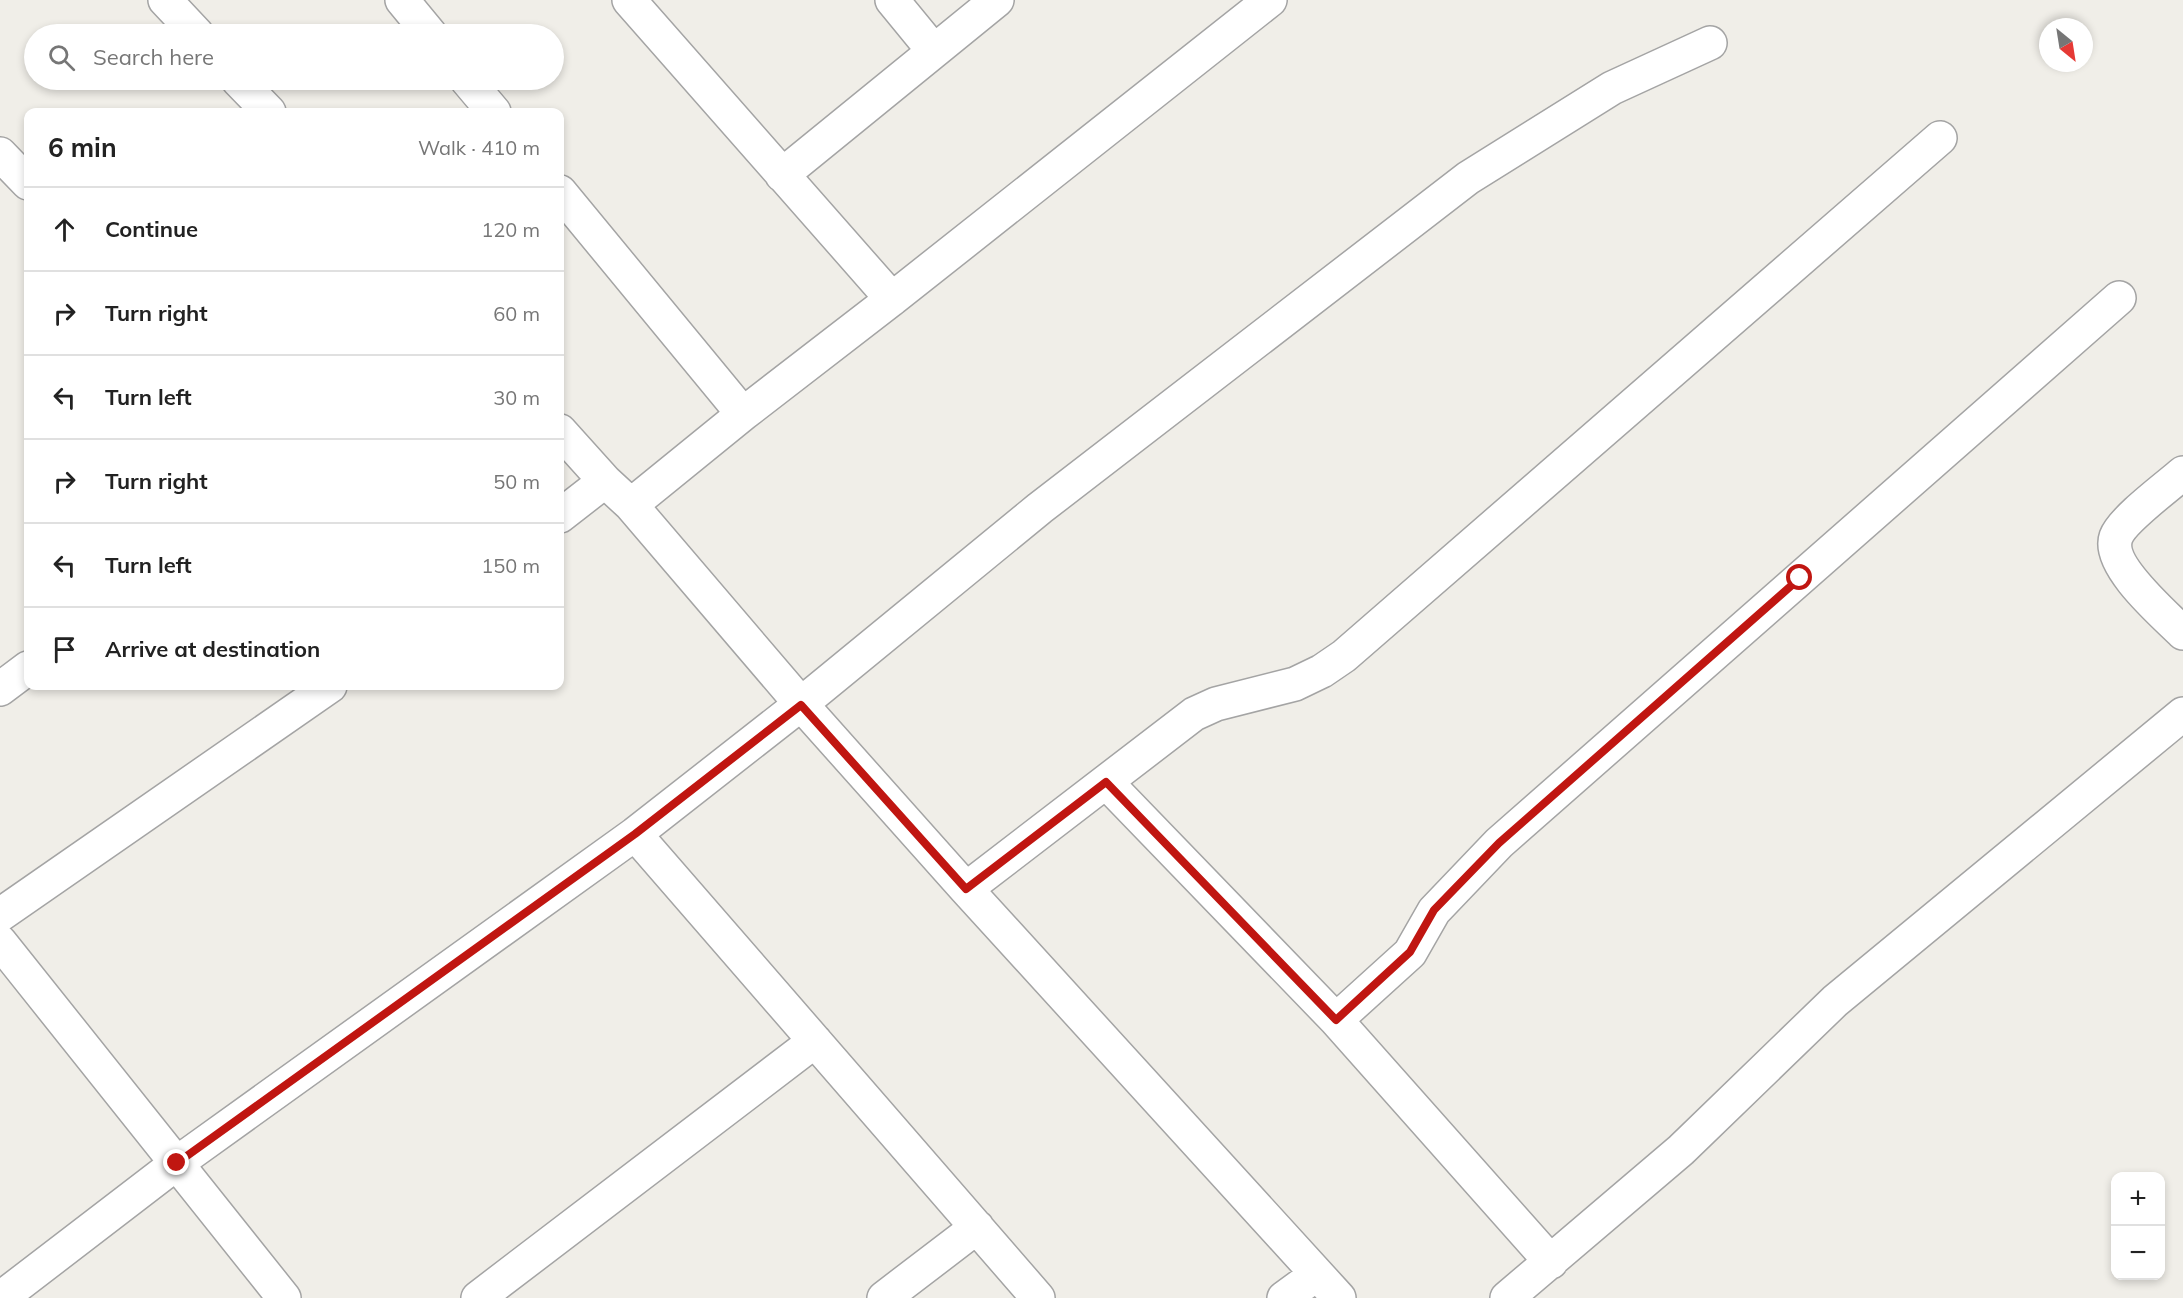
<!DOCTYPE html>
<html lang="en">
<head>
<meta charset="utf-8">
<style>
  body { margin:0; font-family:Mulish,sans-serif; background:#f6f6f6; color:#222 }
  .controls { position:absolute; right:18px; bottom:18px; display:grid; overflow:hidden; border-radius:12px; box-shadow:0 3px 9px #0003 }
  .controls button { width:54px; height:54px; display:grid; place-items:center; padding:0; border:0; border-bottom:2px solid #e0e0e0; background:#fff; color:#222; font:30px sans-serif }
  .compass { position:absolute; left:2039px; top:18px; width:54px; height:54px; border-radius:50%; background:#fff; box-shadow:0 3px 9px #0003; rotate:150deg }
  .stop { position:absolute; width:18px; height:18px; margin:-14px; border:4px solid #c01611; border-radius:50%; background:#fff }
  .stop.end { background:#c01611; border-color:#fff; box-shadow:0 2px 6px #0008 }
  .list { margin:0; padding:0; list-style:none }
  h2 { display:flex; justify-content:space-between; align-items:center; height:78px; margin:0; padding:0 24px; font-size:26px }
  h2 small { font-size:20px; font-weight:400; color:#767676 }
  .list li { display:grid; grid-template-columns:39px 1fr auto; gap:18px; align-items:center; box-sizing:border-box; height:84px; padding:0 24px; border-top:2px solid #e0e0e0 }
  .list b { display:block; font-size:22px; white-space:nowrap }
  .list em { font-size:20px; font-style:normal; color:#767676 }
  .icon { flex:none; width:33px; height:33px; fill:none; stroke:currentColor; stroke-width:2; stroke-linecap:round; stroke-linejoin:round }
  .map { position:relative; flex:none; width:2183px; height:1298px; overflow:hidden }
  .search { position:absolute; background:#fff; box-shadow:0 3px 9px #0003; left:24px; top:24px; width:540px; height:66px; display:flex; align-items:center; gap:15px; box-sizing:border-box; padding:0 21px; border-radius:33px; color:#767676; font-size:22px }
  .panel { position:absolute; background:#fff; box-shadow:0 3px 9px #0003; left:24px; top:108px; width:540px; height:582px; border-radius:12px }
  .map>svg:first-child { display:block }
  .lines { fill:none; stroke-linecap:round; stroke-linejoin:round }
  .minor-casing { stroke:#a4a4a4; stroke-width:36 }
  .minor { stroke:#fff; stroke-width:33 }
  .route { stroke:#c01611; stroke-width:8 }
</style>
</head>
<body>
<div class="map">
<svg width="2183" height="1298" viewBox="0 0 2183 1298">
  <rect width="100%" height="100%" fill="#f0eee8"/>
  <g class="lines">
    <defs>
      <path id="minor" d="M165 0 197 34
        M402 0 430 34
        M629 0 892 299
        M892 0 933 50
        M238 80 269 112
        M467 80 494 112
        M0 154 28 183
        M782 175 997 0
        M560 192 743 414
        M560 431 605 481 631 505 801 704 966 889 1339 1298
        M2183 473C2167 487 2122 520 2116 537 2106 565 2165 615 2183 633
        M631 505 743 414 892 299 1270 0
        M560 516 605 481
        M0 689 28 668
        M1106 782 1336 1020 1551 1262
        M635 834 1038 1298
        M966 889 1194 714 1216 704 1295 684 1322 671 1344 656 1940 138
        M0 915 330 686
        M0 942 284 1298
        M1336 1020 1410 953 1434 911 1499 843 2119 298
        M1 1298 177 1163 635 834 801 704 1040 508 1468 178 1612 88 1710 43
        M478 1298 815 1041
        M884 1298 977 1227
        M1284 1298 1317 1274
        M1507 1298 1681 1150 1835 1001 2183 714"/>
    </defs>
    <use href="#minor" class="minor-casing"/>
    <use href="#minor" class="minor"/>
  </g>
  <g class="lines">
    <path class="route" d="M177 1163 635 834 801 705 966 889 1106 782 1336 1020 1410 952 1434 910 1499 843 1800 578"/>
  </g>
</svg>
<div class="controls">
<button>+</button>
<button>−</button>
</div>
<svg class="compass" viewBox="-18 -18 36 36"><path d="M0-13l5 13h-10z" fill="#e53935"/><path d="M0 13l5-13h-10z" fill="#767676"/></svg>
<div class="stop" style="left:1800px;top:578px"></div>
<div class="stop end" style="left:177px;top:1163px"></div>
<div class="search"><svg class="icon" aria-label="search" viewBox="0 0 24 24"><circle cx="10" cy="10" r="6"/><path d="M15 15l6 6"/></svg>Search here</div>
<section class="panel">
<h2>6 min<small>Walk · 410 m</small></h2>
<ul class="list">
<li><svg class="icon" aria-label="ahead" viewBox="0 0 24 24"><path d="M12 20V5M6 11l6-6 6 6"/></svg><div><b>Continue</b></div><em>120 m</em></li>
<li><svg class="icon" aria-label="right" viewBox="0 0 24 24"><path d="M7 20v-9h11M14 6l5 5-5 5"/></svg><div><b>Turn right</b></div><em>60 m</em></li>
<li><svg class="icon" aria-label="left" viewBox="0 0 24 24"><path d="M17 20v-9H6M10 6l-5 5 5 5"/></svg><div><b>Turn left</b></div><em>30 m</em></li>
<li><svg class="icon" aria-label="right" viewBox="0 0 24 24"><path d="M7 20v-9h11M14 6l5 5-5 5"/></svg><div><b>Turn right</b></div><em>50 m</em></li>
<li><svg class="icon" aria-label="left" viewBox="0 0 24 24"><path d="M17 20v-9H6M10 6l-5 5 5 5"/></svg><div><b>Turn left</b></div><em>150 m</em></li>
<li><svg class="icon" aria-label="arrive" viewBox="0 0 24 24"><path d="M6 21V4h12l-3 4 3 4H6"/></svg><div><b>Arrive at destination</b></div></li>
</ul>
</section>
</div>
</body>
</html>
